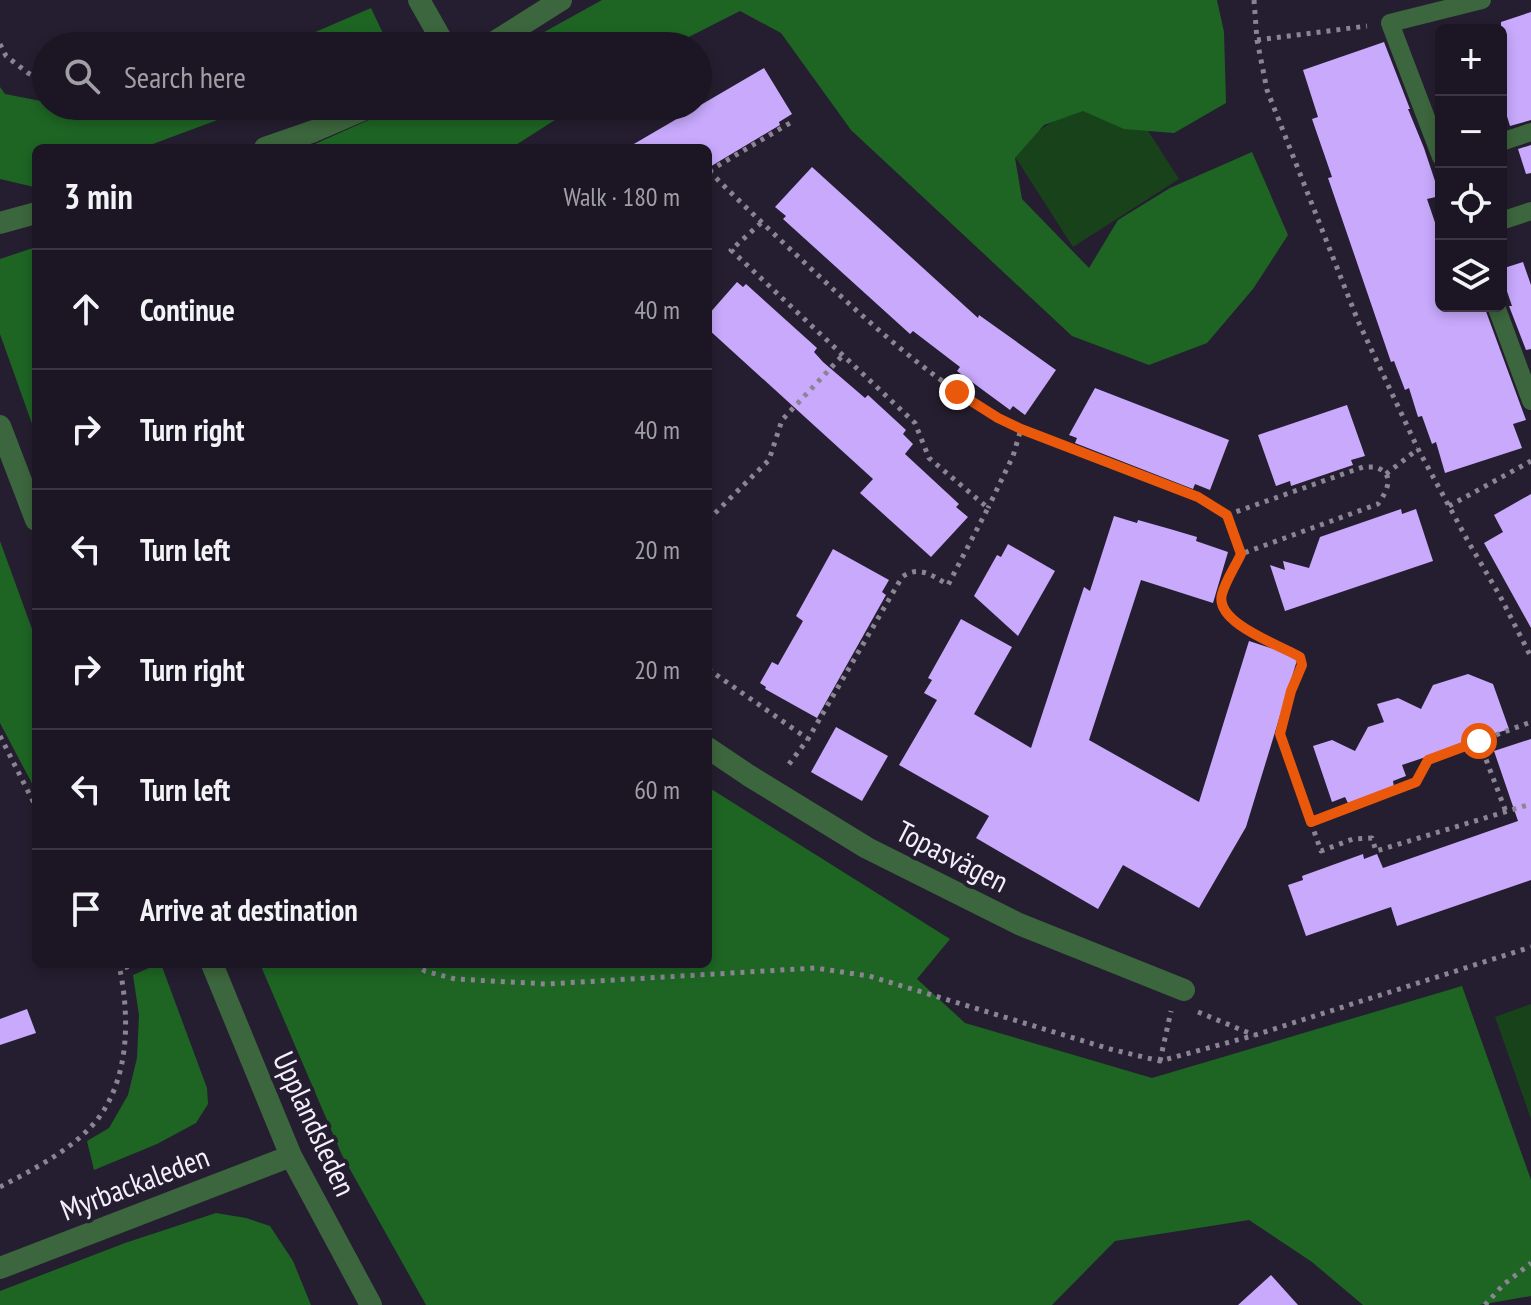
<!DOCTYPE html>
<html lang="en">
<head>
<meta charset="utf-8">
<style>
  body { margin:0; font-family:"PT Sans Narrow",sans-serif; background:#251f2c; color:#f1f3f6 }
  .controls { position:absolute; right:24px; top:24px; display:grid; overflow:hidden; border-radius:12px; box-shadow:0 4px 12px #0003 }
  .controls button { width:72px; height:72px; display:grid; place-items:center; padding:0; border:0; border-bottom:2px solid #3a3541; background:#1c1624; color:#f1f3f6; font:40px sans-serif }
  .stop { position:absolute; width:24px; height:24px; margin:-18px; border:6px solid #ea580c; border-radius:50%; background:#fff }
  .stop.end { background:#ea580c; border-color:#fff; box-shadow:0 2px 8px #0008 }
  .list { margin:0; padding:0; list-style:none }
  h2 { display:flex; justify-content:space-between; align-items:center; height:104px; margin:0; padding:0 32px; font-size:34px }
  h2 small { font-size:26px; font-weight:400; color:#a09fa6 }
  .list li { display:grid; grid-template-columns:52px 1fr auto; gap:24px; align-items:center; box-sizing:border-box; height:120px; padding:0 32px; border-top:2px solid #3a3541 }
  .list b { display:block; font-size:30px; white-space:nowrap }
  .list em { font-size:26px; font-style:normal; color:#a09fa6 }
  .icon { flex:none; width:44px; height:44px; fill:none; stroke:currentColor; stroke-width:2; stroke-linecap:round; stroke-linejoin:round }
  .map { position:relative; flex:none; width:1531px; height:1305px; overflow:hidden }
  .search { position:absolute; background:#1c1624; box-shadow:0 4px 12px #0003; left:32px; top:32px; width:680px; height:88px; display:flex; align-items:center; gap:20px; box-sizing:border-box; padding:0 28px; border-radius:44px; color:#a09fa6; font-size:30px }
  .panel { position:absolute; background:#1c1624; box-shadow:0 4px 12px #0003; left:32px; top:144px; width:680px; height:824px; border-radius:12px }
  .map>svg:first-child { display:block }
  .green { fill:#18421a }
  .forest { fill:#1e6524 }
  .building { fill:#c8a9fc }
  .lines { fill:none; stroke-linecap:round; stroke-linejoin:round }
  .path { stroke:#8a8493; stroke-width:5; stroke-dasharray:4 6; stroke-linecap:butt }
  .service { stroke:#3c663d; stroke-width:18 }
  .minor { stroke:#3c663d; stroke-width:22 }
  .tertiary { stroke:#3c663d; stroke-width:22 }
  .route { stroke:#ea580c; stroke-width:10 }
  .labels { text-anchor:middle; stroke-width:8; stroke-linejoin:round; paint-order:stroke }
  .street-label { font-size:30px; fill:#f3effb; stroke:#251e30 }
</style>
</head>
<body>
<div class="map">
<svg width="1531" height="1305" viewBox="0 0 1531 1305">
  <rect width="100%" height="100%" fill="#251e30"/>
  <path class="green" d="M1116 81 1179 179 1073 247 1010 149Z
    M1531 1004V1119L1495 1017Z"/>
  <path class="forest" d="M602 0H1217L1224 32 1226 103 1174 133 1124 129 1083 111 1044 125 1015 158 1022 199 1089 268 1118 220 1170 188 1252 152 1288 235 1253 289 1207 343 1149 365 1072 336 851 130 781 33 740 11 671 46H519Z
    M371 8 388 44 384 46H283Z
    M0 87 5 94 46 102V106H255L142 148H36V186L34 187 0 179Z
    M400 106H577L511 148H306Z
    M36 247V435L0 334V259Z
    M0 541 36 640V791L0 723Z
    M708 787 950 939 917 979 965 1023 1152 1078 1462 986 1531 1180V1296L1479 1305H1363L1312 1262 1249 1220 1115 1241 1052 1305H426L342 1155 260 964H708Z
    M158 964H161L207 1088 208 1104 196 1123 157 1144 94 1170 87 1141 109 1128 128 1095 137 1058 139 1015 133 975Z
    M216 1213 246 1218 270 1226 293 1261 311 1305H0V1291L125 1243Z"/>
  <path class="building" d="M1531 12V120L1510 126 1501 97V22Z
    M1384 42 1410 109H1408L1424 148 1440 196 1427 199 1441 240V306H1484L1526 420 1513 424 1522 448 1445 473 1436 442 1432 444 1422 416 1418 417 1409 388 1405 390 1394 361 1391 362 1328 178 1332 177 1312 119 1318 117 1303 70Z
    M764 68 792 114 779 122 780 125 708 168V148H627Z
    M1531 145V173L1526 174 1518 149Z
    M812 167 978 318 979 315 1056 370 1025 415 1013 406 1010 410 957 371 960 367 913 331 910 334 783 219 786 216 775 207Z
    M1523 262 1531 285V349L1526 350 1509 306H1512L1501 274V269Z
    M737 282 743 287 746 284 817 348 814 352 823 362 865 398 868 395 906 430 903 434 913 444 905 454 959 504 956 507 968 517 931 557 860 493 873 479 708 329V315Z
    M1095 388 1229 440 1210 490 1195 484 1193 489 1075 443 1077 438 1069 435Z
    M1347 405 1365 456 1351 460 1353 465 1291 486 1290 481 1276 486 1258 435Z
    M1531 494V628L1484 543 1503 532 1494 515Z
    M1401 509 1402 514 1416 509 1433 561 1285 611 1270 565 1285 570 1283 561 1309 568 1320 537Z
    M1114 516 1137 523 1138 520 1170 529 1197 537 1196 541 1228 552 1213 603 1141 580 1089 740 1199 802 1249 641 1298 657 1246 827 1199 908 1123 865 1098 909 976 838 989 816 899 765 937 700 924 693 932 680 928 678 961 619 1012 647 974 714 1031 748 1084 587 1090 591Z
    M1008 544 1055 571 1018 636 974 596 997 555 1001 557Z
    M833 549 889 580 882 592 886 595 817 718 765 689 766 687 760 683 772 662 778 665 803 621 796 616Z
    M1468 674 1493 684 1509 729 1402 765 1406 776 1393 781 1394 787 1348 803 1345 797 1332 802 1313 746 1332 740 1355 751 1368 727 1384 722 1377 704 1398 698 1421 709 1433 685Z
    M836 727 888 756 862 801 811 772Z
    M1531 739V880L1397 926 1391 907 1306 936 1288 885 1303 880 1302 876 1363 854 1364 859 1377 854 1383 868 1518 821 1494 751Z
    M27 1009 36 1033 0 1045V1019Z
    M1271 1275 1298 1305H1238Z"/>
  <g class="lines">
    <path class="path" d="M1254 0 1257 40 1267 90 1358 321 1418 449 1469 543 1500 596 1531 657
      M1257 40 1367 26
      M0 44 6 56 28 73 46 82
      M709 171C750 212 792 251 834 290 891 342 951 395 1021 429L1013 456 988 508
      M709 171 790 123
      M761 223 731 250 915 423 929 458 988 508 948 585C932 575 919 565 902 577L808 739 786 768
      M1021 429 1198 497 1227 515 1241 554C1235 567 1226 580 1222 594 1214 623 1280 645 1300 657L1302 665 1291 691 1280 734 1321 851 1353 839 1372 838 1376 851 1531 804
      M1386 474 1418 449
      M1449 506 1531 461
      M1227 515 1363 467H1376C1380 469 1384 471 1386 474 1392 483 1383 497 1378 504L1241 554
      M708 520 769 460 782 420 843 355
      M708 669 808 739
      M0 736 36 807
      M1479 741 1506 812
      M1311 822 1416 782 1428 760 1531 722
      M414 964 425 971 455 979 547 984 815 968 869 976 1110 1049 1160 1061 1252 1036 1531 947
      M1198 1012 1254 1035
      M1160 1061 1171 1011
      M0 1187C34 1169 72 1150 97 1120 129 1079 130 1019 120 970L134 964
      M1485 1305 1503 1285 1531 1263"/>
    <path class="service" d="M1501 142 1531 132
      M1441 157 1390 23 1482 0
      M1501 221 1531 211
      M1496 306 1531 401"/>
    <path class="minor" d="M419 0 445 46
      M488 46 561 0
      M265 148 314 131 372 106
      M0 223 36 213
      M708 748 748 775 867 848 1019 924 1184 990"/>
    <path class="tertiary" d="M0 426 36 520
      M212 964 291 1156 371 1305
      M0 1268 291 1156"/>
  </g>
  <g class="lines">
    <path class="route" d="M957 392 998 418 1021 429 1198 497 1227 515 1241 554C1235 567 1226 580 1222 594 1214 623 1280 645 1300 657L1302 665 1291 691 1280 734 1311 822 1416 782 1428 760 1479 741"/>
  </g>
  <g class="labels">
    <g class="street-label">
      <text transform="translate(952 857) rotate(27)" y="10">Topasvägen</text>
      <text transform="translate(314 1124) rotate(65)" y="10">Upplandsleden</text>
      <text transform="translate(135 1184) rotate(-21)" y="10">Myrbackaleden</text>
    </g>
  </g>
</svg>
<div class="controls">
<button>+</button>
<button>−</button>
<button><svg class="icon" aria-label="locate" viewBox="0 0 24 24"><circle cx="12" cy="12" r="6"/><path d="M12 2v4M12 18v4M2 12h4M18 12h4"/></svg></button>
<button><svg class="icon" aria-label="layers" viewBox="0 0 24 24"><path d="M12 4l9 5-9 5-9-5zM3 14l9 5 9-5"/></svg></button>
</div>
<div class="stop" style="left:1479px;top:741px"></div>
<div class="stop end" style="left:957px;top:392px"></div>
<div class="search"><svg class="icon" aria-label="search" viewBox="0 0 24 24"><circle cx="10" cy="10" r="6"/><path d="M15 15l6 6"/></svg>Search here</div>
<section class="panel">
<h2>3 min<small>Walk · 180 m</small></h2>
<ul class="list">
<li><svg class="icon" aria-label="ahead" viewBox="0 0 24 24"><path d="M12 20V5M6 11l6-6 6 6"/></svg><div><b>Continue</b></div><em>40 m</em></li>
<li><svg class="icon" aria-label="right" viewBox="0 0 24 24"><path d="M7 20v-9h11M14 6l5 5-5 5"/></svg><div><b>Turn right</b></div><em>40 m</em></li>
<li><svg class="icon" aria-label="left" viewBox="0 0 24 24"><path d="M17 20v-9H6M10 6l-5 5 5 5"/></svg><div><b>Turn left</b></div><em>20 m</em></li>
<li><svg class="icon" aria-label="right" viewBox="0 0 24 24"><path d="M7 20v-9h11M14 6l5 5-5 5"/></svg><div><b>Turn right</b></div><em>20 m</em></li>
<li><svg class="icon" aria-label="left" viewBox="0 0 24 24"><path d="M17 20v-9H6M10 6l-5 5 5 5"/></svg><div><b>Turn left</b></div><em>60 m</em></li>
<li><svg class="icon" aria-label="arrive" viewBox="0 0 24 24"><path d="M6 21V4h12l-3 4 3 4H6"/></svg><div><b>Arrive at destination</b></div></li>
</ul>
</section>
</div>
</body>
</html>
